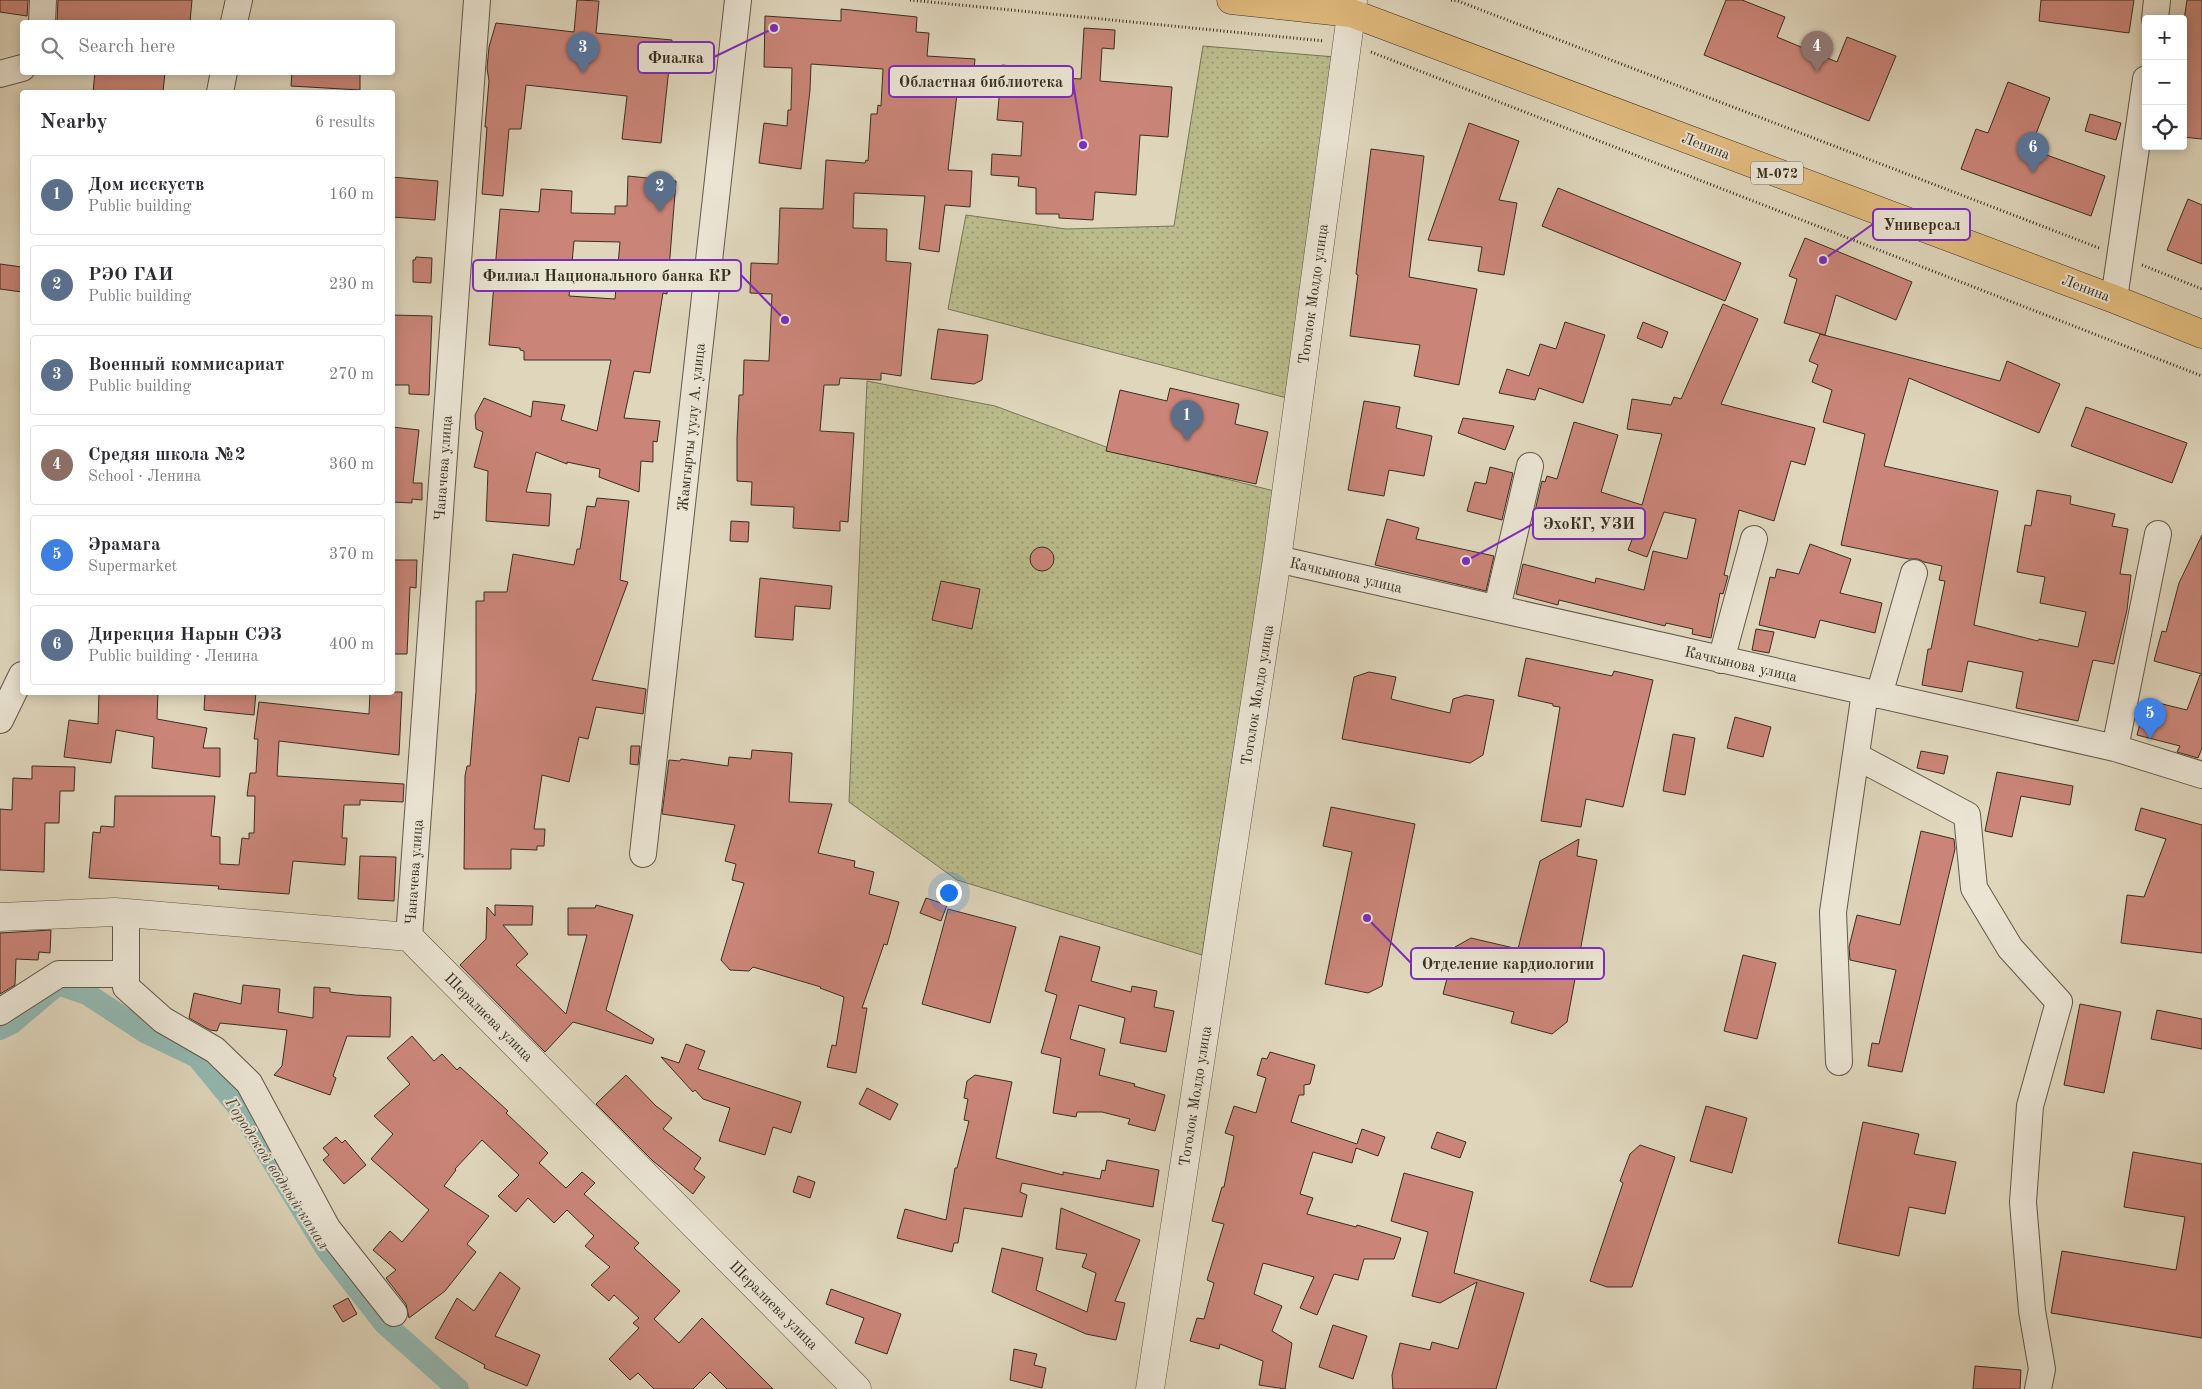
<!DOCTYPE html>
<html lang="en">
<head>
<meta charset="utf-8">
<style>
  body { margin:0; font-family:"Old Standard TT",serif; background:#f7f7f7; color:#2b2b33 }
  .controls { position:absolute; right:15px; top:15px; display:grid; overflow:hidden; border-radius:5px; box-shadow:0 2px 12px #0003 }
  .controls button { width:45px; height:45px; display:grid; place-items:center; padding:0; border:0; border-bottom:1px solid #e1e1e2; background:#fff; color:#2b2b33; font:25px sans-serif }
  .you { position:absolute; left:948px; top:892px; width:18px; height:18px; margin:-12px; border:4px solid #fff; border-radius:50%; background:#1a73e8; box-shadow:0 0 0 8px #1a73e833 }
  .badge { display:grid; place-items:center; width:32px; height:32px; border-radius:50%; background:#1a73e8; color:#fff; font-size:16px; font-weight:700 }
  .pin { position:absolute; translate:-50% -41px; filter:drop-shadow(0 1px 2px #0008) }
  .pin::after { content:''; position:absolute; top:26px; width:18px; height:15px; background:inherit; clip-path:polygon(0 0,100% 0,50% 100%) }
  .list { margin:0; padding:0; list-style:none }
  h2 { display:flex; justify-content:space-between; align-items:center; height:65px; margin:0; padding:0 20px; font-size:21px }
  h2 small { font-size:16px; font-weight:400; color:#7c7c81 }
  .list li { display:grid; grid-template-columns:32px 1fr auto; gap:15px; align-items:center; box-sizing:border-box; height:80px; margin:0 10px 10px; padding:0 10px; border:1px solid #e1e1e2; border-radius:5px }
  .list b { display:block; font-size:19px; white-space:nowrap }
  .list p { margin:0; font-size:16px; white-space:nowrap; color:#7c7c81 }
  .list em { font-size:16px; font-style:normal; color:#7c7c81 }
  .icon { flex:none; width:28px; height:28px; fill:none; stroke:currentColor; stroke-width:2; stroke-linecap:round; stroke-linejoin:round }
  .map { position:relative; flex:none; width:2202px; height:1389px; overflow:hidden }
  .search { position:absolute; background:#fff; box-shadow:0 2px 12px #0003; left:20px; top:20px; width:375px; height:55px; display:flex; align-items:center; gap:12px; box-sizing:border-box; padding:0 18px; border-radius:5px; color:#7c7c81; font-size:19px }
  .panel { position:absolute; background:#fff; box-shadow:0 2px 12px #0003; left:20px; top:90px; width:375px; height:605px; border-radius:5px }
  .map>svg:first-child { display:block }
  .park { fill:url(#park-dots); stroke:#7a7557 }
  .lines { fill:none; stroke-linecap:round; stroke-linejoin:round }
  .canal { stroke:#93b9b2; stroke-width:22 }
  .building { fill:#ca8578; stroke:#392e22; fill-rule:evenodd }
  .minor-casing { stroke:#625848; stroke-width:28 }
  .tertiary-casing { stroke:#625848; stroke-width:29 }
  .primary-casing { stroke:#392e22; stroke-width:29 }
  .path { stroke:#392e22; stroke-width:3; stroke-dasharray:1 2.5; stroke-linecap:butt }
  .minor { stroke:#eae4d3; stroke-width:26 }
  .tertiary { stroke:#eae4d3; stroke-width:28 }
  .primary { stroke:#e0bb7e; stroke-width:28 }
  .labels { text-anchor:middle; stroke-width:4; stroke-linejoin:round; paint-order:stroke }
  .shield { fill:#eae4d3; stroke:#6e6557; stroke-width:1 }
  .shield-label { font-size:14px; font-weight:bold; fill:#392e22 }
  .street-label { font-size:15px; fill:#392e22; stroke:#eae4d3 }
  .water-label { font-size:16px; font-style:italic; fill:#4b4a3f; stroke:#eae4d3 }
  .leader { fill:none; stroke:#7b2cbf; stroke-width:2 }
  .callout-dot { fill:#7b2cbf; stroke:#eae4d3; stroke-width:2 }
  .callout { fill:#eae4d3; stroke:#7b2cbf; stroke-width:2 }
  .callout-label { font-size:16px; text-anchor:middle; font-weight:bold; fill:#392e22 }
</style>
</head>
<body>
<div class="map">
<svg width="2202" height="1389" viewBox="0 0 2202 1389">
  <defs>
    <pattern id="park-dots" width="8" height="8" patternUnits="userSpaceOnUse" patternTransform="scale(1.25)"><rect width="8" height="8" fill="#babc8c"/><path d="M2 2h.1M6 6h.1" fill="none" stroke="#989972" stroke-width="1.8" stroke-linecap="round"/></pattern>
  </defs>
  <rect width="100%" height="100%" fill="#dfd6bc"/>
  <filter id="stains"><feTurbulence type="fractalNoise" baseFrequency=".004" numOctaves="4"/><feColorMatrix values="0 0 0 0 .2 0 0 0 0 .09 0 0 0 0 .02 0 0 0 .5 -.17"/></filter>
  <radialGradient id="worn" r=".72"><stop offset=".6" stop-color="#630" stop-opacity="0"/><stop offset="1" stop-color="#630" stop-opacity=".3"/></radialGradient>
  <path class="park" d="M1203 46 1335 57 1287 398 948 309 966 215 1066 229 1174 226Z
    M867 381 995 406 1117 451 1274 491 1202 955 957 880 849 802Z"/>
  <g class="lines">
    <path class="canal" d="M0 1029 12 1023 58 984 87 994 145 1032 197 1057 243 1113 327 1250 384 1323 458 1389"/>
  </g>
  <path class="building" d="M0 0H28L27 16 0 12Z
    M58 0H192L190 22H57Z
    M577 0 599 1 596 33 672 40 661 143 622 139 627 96 526 85 521 129H509L503 196 482 194 487 127H485L489 81 487 68 489 47 496 23 574 32Z
    M1726 0H1742L1785 17 1777 37 1837 62 1847 37 1896 56 1869 121 1704 55Z
    M2041 0H2134L2129 33 2039 21Z
    M2187 0H2202V139L2183 137V27Z
    M841 9 917 17 916 32 929 33 927 56 975 59 973 78 959 77 948 170 972 171 970 207 945 205 939 252 919 249 925 196 854 193 853 228 887 229 886 261 911 263 901 376 881 373V380L840 378 839 385H824L820 431 854 433 848 522 840 521V531L793 528 794 507 751 505 752 482 737 481V438L739 395H743L744 360 769 361 772 294 750 293 751 263 778 264 780 208 823 209 826 160 865 163 866 160 868 161 871 114H877L878 105 881 106 883 69 811 64 810 90 801 169 759 163 764 123 787 126 788 110H791L792 68 764 67 765 16 841 21Z
    M1084 28 1115 30 1114 49 1102 48 1100 81 1172 87 1168 137 1140 135 1136 195 1095 192 1093 220 1059 218V214H1036V188L1018 186 1019 177 991 175 992 154 1021 156 1023 122 997 120 1002 65 1033 68 1032 76 1081 79Z
    M95 72H165L163 92H93Z
    M292 72H360V90L291 86Z
    M2008 82 2050 98 2030 149 2105 176 2091 216 1961 169 1976 129 1988 133Z
    M2090 114 2121 123 2116 140 2085 131Z
    M1469 123 1519 141 1499 200 1517 203 1504 275 1478 271 1482 247 1428 240Z
    M1371 149 1424 156 1409 277 1477 289 1459 385 1414 376 1420 345 1350 336 1358 275 1356 274Z
    M628 176 676 181 667 294 663 293 650 373 634 371 624 418 660 421 657 442 653 441V462L641 461 639 492 599 477 600 469 567 462V464L536 452 526 492 551 494 549 526 486 521 488 471 474 467 483 432 476 429 475 415 484 398 531 417 533 401 565 405 561 420 597 431 611 360H524V351L520 350V348L489 345 500 209 539 212 541 189 572 191 571 213 615 214V206H627ZM574 241 620 242 615 299 569 296Z
    M392 177 438 181 435 220 392 217Z
    M1558 188 1741 263 1725 301 1542 226Z
    M2188 199 2202 205V264L2167 250Z
    M1805 238 1912 282 1896 320 1836 295 1825 335 1784 323 1797 279 1789 276Z
    M416 257 432 258 431 283 413 282V260H415Z
    M0 264 22 267V292L0 289Z
    M1723 304 1758 319 1721 404 1815 428 1805 465 1791 461 1774 521 1739 510 1724 575 1728 576 1723 594 1720 593 1711 638 1692 634 1693 629 1666 623 1665 626 1559 600 1558 605 1516 594 1523 564 1595 583 1596 578 1644 590 1653 551 1687 559 1696 519 1664 512 1647 557 1628 550 1638 524 1595 510 1587 539 1547 529 1550 515 1535 511 1542 481 1545 482 1547 476 1557 479 1574 422 1618 435 1601 492 1642 505 1662 434 1627 429 1632 399 1671 405 1674 397 1681 399Z
    M392 315 432 316 429 395 409 394V385H392Z
    M1565 322 1605 335 1583 403 1539 388 1535 400 1499 393 1507 369 1529 376 1540 344 1556 349Z
    M1643 322 1668 332 1662 348 1637 338Z
    M938 329 988 335 982 380 974 384 931 379Z
    M1820 334 2000 381 2007 361 2060 384 2039 433 1909 378 1884 466 1998 491 1974 625 2038 641 2039 639 2078 647 2086 612 2040 603 2045 577 2017 572 2025 525 2031 526 2037 490 2071 496 2070 504 2115 514 2112 526 2128 529 2120 574 2131 575 2127 610 2114 664 2093 660 2078 721 2016 708 2023 672 1968 661 1962 692 1922 685 1928 649H1931L1945 581 1939 580 1942 566 1924 562 1918 559H1909L1841 545 1865 434 1823 422 1832 390 1812 382 1818 365 1809 361Z
    M1170 388 1239 404 1235 424 1268 432 1256 484 1106 451 1120 390 1167 401Z
    M1364 401 1400 407 1396 428 1432 436 1424 476 1389 470 1384 496 1348 490Z
    M2086 407 2187 443 2172 483 2071 446Z
    M1463 418 1514 426 1505 450 1458 433Z
    M392 427 419 430 413 483H422V500L412 499V503L392 502Z
    M1490 467 1513 473 1502 520 1467 511 1475 482 1486 484Z
    M597 498 629 501 620 580 628 582 592 680 646 689 643 714 596 707 588 739 579 737 569 782 542 775 534 829H545L544 846H537V850L511 849V869H464L465 776 467 766H470L476 692V601H484V592H507L513 554 574 565 577 549H580L587 506 595 507Z
    M1387 519 1419 528 1416 539 1494 556 1486 591 1375 565Z
    M731 521 749 522 748 542 730 541Z
    M2202 535V674L2154 661 2162 631 2166 632 2179 583Z
    M1810 544 1851 559 1840 593 1882 603 1875 633 1820 620 1815 638 1759 625 1770 577 1775 578 1777 569 1799 574Z
    M1030 559a12 12 0 1 1 24 0a12 12 0 1 1-24 0Z
    M392 560H417L416 588 410 587 407 654H392Z
    M760 578 832 586 830 609 795 606 793 640 755 637Z
    M941 581 980 589 972 629 932 620Z
    M1756 629 1774 632 1769 653 1752 650Z
    M1526 658 1612 676 1614 671 1653 680 1623 807 1586 799 1581 827 1541 821 1560 707 1553 706V704L1518 696Z
    M1369 672 1396 677 1391 699 1450 713 1453 699 1466 695 1494 700 1483 755 1470 763 1342 739 1354 677Z
    M2200 675H2202V748L2198 758 2177 752 2180 746 2137 735 2146 700 2187 710Z
    M99 692H158L157 719 207 728 203 748H220V777L152 768 154 737 116 730 111 763 64 757 69 720 98 724Z
    M205 692H256L254 715 204 710Z
    M370 692H402L399 755 279 741 277 776 404 784 403 802 360 800V805H344L342 838H347L345 865 293 861 289 894 218 889 219 886 89 878 93 832 100 833 101 826 114 827 115 796H215L211 836 220 837V864L239 865 242 838 249 839V833H254L255 796H247L250 773H256L258 739H254L259 702 369 714Z
    M1735 717 1771 727 1763 757 1727 748Z
    M1673 734 1695 738 1685 795 1663 791Z
    M631 746H640L638 765 630 764Z
    M752 750 792 753 789 802 832 804 818 853 855 861 854 867 874 872 869 894 899 902 887 945 884 944 862 1008H867L856 1073 827 1067 832 1045 836 1046 844 997 820 988 821 987 753 967 749 971 730 970 721 960 744 883 732 880 736 864 725 861 735 825 662 814 669 760 680 761 681 759 728 766 729 757 751 759Z
    M1921 751 1948 756 1944 774 1917 768Z
    M32 766 75 767 74 791H60L59 823H45L44 872 0 870V809L12 810 13 778 32 779Z
    M1997 772 2073 786 2070 805 2021 796 2012 837 1985 831Z
    M1331 807 1415 824 1382 986 1368 993 1325 984 1352 852 1323 846Z
    M2141 808 2202 825V953L2121 943 2127 895 2144 897 2166 839 2135 830Z
    M1921 831 1954 839 1955 849 1902 1072 1868 1066 1872 1043 1879 1044 1896 970 1850 960 1849 947 1857 915 1900 925Z
    M1579 839 1577 856 1597 860 1567 1022 1552 1034 1511 1023 1514 1012 1443 994 1455 947 1471 938 1518 949 1540 861Z
    M360 856 396 857 394 901 358 899Z
    M926 898 947 905 941 921 920 913Z
    M495 905 533 906 532 925H503L528 954 516 965 566 1014 587 935H568V908H595L596 905 633 915 606 1010 654 1039 652 1044 573 1022 545 1052 460 965 486 939 487 907 495 916Z
    M948 909 1016 927 990 1023 922 1004Z
    M51 930 50 953 39 952 38 960 16 959 15 985 0 994V933Z
    M1060 936 1100 947 1091 981 1131 992 1132 986 1157 991 1154 1007 1174 1011 1166 1052 1120 1043 1125 1018 1079 1005 1070 1039 1105 1049 1099 1075 1135 1084 1134 1086 1165 1095 1155 1131 1128 1124 1130 1119 1102 1112H1077L1076 1117 1053 1113 1061 1058 1041 1053 1057 995 1045 991Z
    M1743 955 1776 963 1757 1039 1724 1031Z
    M243 985 280 989 278 1012 313 1018 314 987 330 988V992L355 995 391 997 390 1037 347 1036 333 1076 336 1078 330 1095 274 1075 282 1066 287 1030 220 1023 217 1031 210 1030 189 1018 194 993 241 1004Z
    M2080 1004 2121 1012 2104 1093 2064 1085Z
    M2157 1010 2202 1019V1049L2151 1039Z
    M412 1036 434 1061 442 1054 457 1070 460 1067 508 1111 506 1113 548 1153 539 1163 566 1188 582 1172 595 1183 584 1194 639 1243 634 1248 680 1291 654 1319 679 1343 702 1318 773 1389H727L710 1372 693 1389H654L638 1373 630 1380 609 1359 639 1328 633 1323 639 1318 614 1295 609 1301 591 1285 610 1267 585 1246 594 1236 567 1210 554 1223 528 1198 516 1212 498 1196 519 1175 482 1140 455 1169 456 1170 444 1186 489 1216 467 1244 476 1252 445 1291 409 1318 406 1304 386 1278 396 1270 373 1250 390 1231 402 1242 429 1210 371 1159 393 1134 374 1116 410 1084 387 1058Z
    M686 1044 705 1051 698 1069 801 1102 791 1133 773 1127 765 1155 719 1141 730 1108 703 1099 695 1090 693 1092 661 1057 679 1063Z
    M1270 1052 1315 1065 1310 1084 1304 1085V1095H1299L1291 1122 1357 1144 1362 1129 1385 1137 1378 1156 1356 1148 1352 1163 1313 1152 1300 1194 1313 1198 1307 1214 1356 1227 1357 1225 1401 1238 1394 1259H1364L1358 1280 1334 1274 1317 1315 1300 1308 1314 1277 1263 1263 1254 1294 1282 1306 1272 1331 1292 1343 1285 1389 1259 1385 1263 1361 1220 1344 1219 1349 1190 1341 1197 1318 1204 1319 1214 1283 1207 1280 1224 1224 1212 1221 1222 1187H1224L1234 1136 1225 1133 1234 1106 1256 1113 1266 1078 1257 1075 1262 1058 1267 1059Z
    M626 1075 656 1106 672 1118 663 1129 701 1158 694 1169 705 1177 693 1194 653 1161 596 1104Z
    M975 1075 1012 1082 996 1158 1063 1175V1172L1100 1179 1102 1170 1105 1171 1107 1160 1159 1170 1153 1207 1022 1183 1020 1192 1027 1195 1022 1217 964 1208 958 1243H954L952 1252 897 1238 905 1209 946 1220 955 1168H957L969 1121 964 1120 968 1099 964 1098 967 1081Z
    M867 1088 898 1104 890 1120 859 1104Z
    M1706 1106 1747 1118 1732 1173 1690 1161Z
    M1863 1122 1919 1134 1914 1154 1956 1162 1945 1214 1909 1207 1899 1256 1838 1243Z
    M1437 1132 1466 1142 1460 1158 1431 1148Z
    M336 1137 342 1143 345 1140 366 1165 344 1184 323 1160 329 1155 323 1148Z
    M1640 1145 1675 1157 1632 1287H1607L1590 1281 1623 1183 1620 1181 1630 1154Z
    M2133 1152 2202 1164V1338L2051 1313 2062 1251 2176 1270 2185 1217 2124 1207Z
    M1404 1173 1473 1192 1454 1273 1524 1293 1496 1389H1393L1392 1375 1400 1343 1430 1350 1432 1342 1458 1349 1477 1282 1440 1303 1412 1296 1428 1232 1391 1221Z
    M798 1176 815 1182 810 1198 793 1192Z
    M1061 1208 1140 1240 1115 1301 1125 1303 1116 1340 1086 1334 992 1292 1002 1248 1043 1258 1036 1290 1087 1312 1096 1273 1082 1267 1087 1254 1056 1249Z
    M500 1272 520 1288 495 1336 540 1355 527 1386 484 1368 485 1365 435 1338 457 1298 474 1311Z
    M831 1289 901 1314 887 1354 855 1343 864 1318 826 1304Z
    M348 1298 357 1314 343 1322 333 1306Z
    M1333 1325 1367 1336 1353 1379 1319 1367Z
    M1014 1349 1037 1354 1034 1365 1046 1368 1042 1388 1010 1380Z
    M1975 1366 2021 1370 2020 1389H1973Z"/>
  <g class="lines">
    <defs>
      <path id="minor" d="M2155 19 2157 0
        M42 22 43 0
        M234 22 239 0
        M0 74 22 68
        M220 92 224 72
        M2114 299 2146 79
        M1277 559 2115 748 2202 775
        M1497 608 1530 466
        M1721 660 1754 539
        M1879 695 1914 573
        M0 720 22 675
        M2115 748 2158 534
        M1856 756 1967 815 1974 888 2010 948 2059 1002 2030 1106 2023 1202 2032 1311 2042 1369 2038 1389
        M643 854 738 0
        M126 913V987L163 1020 215 1050 249 1083 327 1228 394 1313
        M409 937 477 0
        M0 1012 59 974H126
        M1839 1062 1833 912 1865 692"/>
      <path id="tertiary" d="M0 917 115 912 409 937 857 1389
        M1150 1389 1277 559 1353 0"/>
      <path id="primary" d="M1231 0 1351 13 2114 299 2202 334"/>
    </defs>
    <use href="#minor" class="minor-casing"/>
    <use href="#tertiary" class="tertiary-casing"/>
    <use href="#primary" class="primary-casing"/>
    <path class="path" d="M910 0 1324 41
      M1451 0 1458 1 2099 248
      M1371 52 2202 376
      M2142 265 2202 289"/>
    <use href="#minor" class="minor"/>
    <use href="#tertiary" class="tertiary"/>
    <use href="#primary" class="primary"/>
  </g>
  <g class="labels">
    <rect class="shield" x="1751" y="161.5" width="52" height="23" rx="4"/>
    <g class="shield-label">
      <text x="1777" y="178">М-072</text>
    </g>
    <g class="street-label">
      <text transform="translate(1706 146) rotate(21)" y="5">Ленина</text>
      <text transform="translate(2086 288) rotate(21)" y="5">Ленина</text>
      <text transform="translate(1313 294) rotate(-82)" y="5">Тоголок Молдо улица</text>
      <text transform="translate(691 427) rotate(-84)" y="5">Жамгырчы уулу А. улица</text>
      <text transform="translate(443 468) rotate(-86)" y="5">Чаначева улица</text>
      <text transform="translate(1346 575) rotate(13)" y="5">Качкынова улица</text>
      <text transform="translate(1741 664) rotate(13)" y="5">Качкынова улица</text>
      <text transform="translate(1257 695) rotate(-81)" y="5">Тоголок Молдо улица</text>
      <text transform="translate(414 872) rotate(-86)" y="5">Чаначева улица</text>
      <text transform="translate(489 1017) rotate(45)" y="5">Шералиева улица</text>
      <text transform="translate(1195 1096) rotate(-81)" y="5">Тоголок Молдо улица</text>
      <text transform="translate(774 1305) rotate(45)" y="5">Шералиева улица</text>
    </g>
    <g class="water-label">
      <text transform="translate(278 1173) rotate(57)" y="6">Городской водный канал</text>
    </g>
  </g>
  <path class="leader" d="M774 28L714 57M1083 145L1073 82M1823 260L1873 224M785 320L741 275M1466 561L1533 524M1367 918L1411 963"/>
  <g class="callout-dot">
    <circle cx="774" cy="28" r="5"/>
    <circle cx="1083" cy="145" r="5"/>
    <circle cx="1823" cy="260" r="5"/>
    <circle cx="785" cy="320" r="5"/>
    <circle cx="1466" cy="561" r="5"/>
    <circle cx="1367" cy="918" r="5"/>
  </g>
  <g class="callout">
    <rect x="638" y="42" width="76" height="31" rx="5"/>
    <rect x="889" y="66" width="184" height="31" rx="5"/>
    <rect x="1873" y="209" width="97" height="31" rx="5"/>
    <rect x="473" y="260" width="268" height="31" rx="5"/>
    <rect x="1533" y="508" width="112" height="31" rx="5"/>
    <rect x="1411" y="948" width="193" height="31" rx="5"/>
  </g>
  <g class="callout-label">
    <text x="676" y="63">Фиалка</text>
    <text x="981" y="87">Областная библиотека</text>
    <text x="1922" y="230">Универсал</text>
    <text x="607" y="281">Филиал Национального банка КР</text>
    <text x="1589" y="529">ЭхоКГ, УЗИ</text>
    <text x="1508" y="969">Отделение кардиологии</text>
  </g>
  <rect width="100%" height="100%" filter="url(#stains)"/>
  <rect width="100%" height="100%" fill="url(#worn)"/>
</svg>
<div class="controls">
<button>+</button>
<button>−</button>
<button><svg class="icon" aria-label="locate" viewBox="0 0 24 24"><circle cx="12" cy="12" r="6"/><path d="M12 2v4M12 18v4M2 12h4M18 12h4"/></svg></button>
</div>
<div class="you"></div>
<div class="pin badge" style="left:1187px;top:441px;background:#5c6f8a">1</div>
<div class="pin badge" style="left:660px;top:212px;background:#5c6f8a">2</div>
<div class="pin badge" style="left:583px;top:73px;background:#5c6f8a">3</div>
<div class="pin badge" style="left:1817px;top:72px;background:#8d6e63">4</div>
<div class="pin badge" style="left:2150px;top:739px;background:#3f7fe0">5</div>
<div class="pin badge" style="left:2033px;top:173px;background:#5c6f8a">6</div>
<div class="search"><svg class="icon" aria-label="search" viewBox="0 0 24 24"><circle cx="10" cy="10" r="6"/><path d="M15 15l6 6"/></svg>Search here</div>
<section class="panel">
<h2>Nearby<small>6 results</small></h2>
<ul class="list">
<li><span class="badge" style="background:#5c6f8a">1</span><div><b>Дом исскуств</b><p>Public building</p></div><em>160 m</em></li>
<li><span class="badge" style="background:#5c6f8a">2</span><div><b>РЭО ГАИ</b><p>Public building</p></div><em>230 m</em></li>
<li><span class="badge" style="background:#5c6f8a">3</span><div><b>Военный коммисариат</b><p>Public building</p></div><em>270 m</em></li>
<li><span class="badge" style="background:#8d6e63">4</span><div><b>Средяя школа №2</b><p>School · Ленина</p></div><em>360 m</em></li>
<li><span class="badge" style="background:#3f7fe0">5</span><div><b>Эрамага</b><p>Supermarket</p></div><em>370 m</em></li>
<li><span class="badge" style="background:#5c6f8a">6</span><div><b>Дирекция Нарын СЭЗ</b><p>Public building · Ленина</p></div><em>400 m</em></li>
</ul>
</section>
</div>
</body>
</html>
